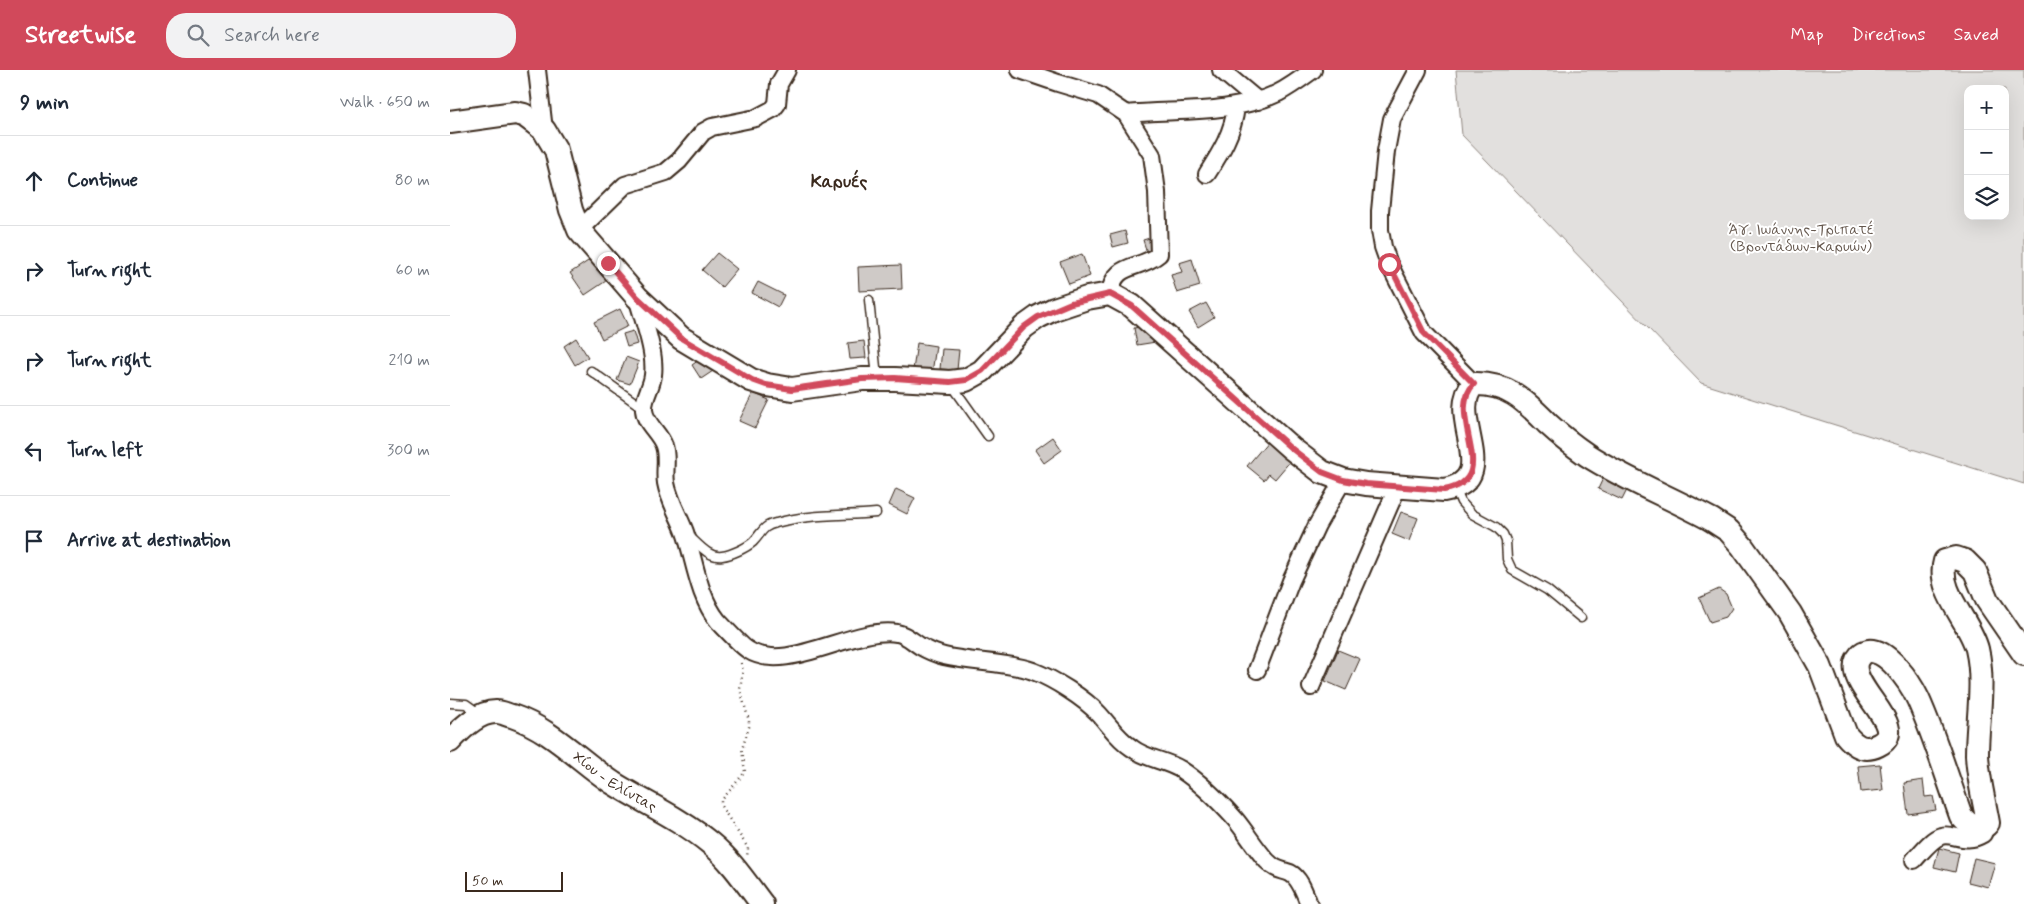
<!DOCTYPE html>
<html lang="en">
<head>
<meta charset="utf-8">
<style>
  body { margin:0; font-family:Mynerve,sans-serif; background:#f2f2f3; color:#1f2937 }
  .controls { position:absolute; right:15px; top:15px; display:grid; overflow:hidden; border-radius:10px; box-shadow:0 5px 20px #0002 }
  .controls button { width:45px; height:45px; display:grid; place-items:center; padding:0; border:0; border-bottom:1px solid #e0e1e3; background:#fff; color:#1f2937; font:25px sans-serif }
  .scale { position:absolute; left:15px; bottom:12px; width:98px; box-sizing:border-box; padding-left:5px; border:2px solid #3b2a1e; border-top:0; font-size:14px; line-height:18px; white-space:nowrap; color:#3b2a1e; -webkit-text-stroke:4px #fff; paint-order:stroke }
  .stop { position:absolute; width:15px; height:15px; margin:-11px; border:4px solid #d1495b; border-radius:50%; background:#fff }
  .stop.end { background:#d1495b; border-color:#fff; box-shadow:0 1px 5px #0008 }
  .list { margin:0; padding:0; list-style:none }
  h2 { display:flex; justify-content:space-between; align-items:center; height:65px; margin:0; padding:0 20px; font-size:21px }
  h2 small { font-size:16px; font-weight:400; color:#747a83 }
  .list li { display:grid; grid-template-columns:32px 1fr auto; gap:15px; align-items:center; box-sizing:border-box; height:90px; padding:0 20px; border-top:1px solid #e0e1e3 }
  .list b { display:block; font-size:19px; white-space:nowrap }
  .list em { font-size:16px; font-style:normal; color:#747a83 }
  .icon { flex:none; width:28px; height:28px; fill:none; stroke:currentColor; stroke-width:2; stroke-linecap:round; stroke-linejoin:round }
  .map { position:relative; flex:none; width:1574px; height:834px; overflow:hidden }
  header { display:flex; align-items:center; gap:30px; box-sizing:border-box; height:70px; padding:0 25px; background:#d1495b; color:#fff }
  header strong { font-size:24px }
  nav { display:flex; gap:28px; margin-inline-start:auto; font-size:18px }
  .search { width:350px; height:45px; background:#f2f2f3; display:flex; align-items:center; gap:12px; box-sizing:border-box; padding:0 18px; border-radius:20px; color:#747a83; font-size:19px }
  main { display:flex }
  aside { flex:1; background:#fff }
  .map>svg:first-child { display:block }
  .green { fill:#e2e0de; stroke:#8e857e; fill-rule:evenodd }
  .building { fill:#cfcac7; stroke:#3b2a1e }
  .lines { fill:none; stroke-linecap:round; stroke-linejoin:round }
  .lane-casing { stroke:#3b2a1e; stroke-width:11 }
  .street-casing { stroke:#3b2a1e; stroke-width:20 }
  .secondary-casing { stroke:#3b2a1e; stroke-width:26 }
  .path { stroke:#3b2a1e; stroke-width:2.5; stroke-dasharray:1 4; stroke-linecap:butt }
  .lane { stroke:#fff; stroke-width:8 }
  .street { stroke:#fff; stroke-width:16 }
  .secondary { stroke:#fff; stroke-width:22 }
  .route { stroke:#d1495b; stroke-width:6 }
  .labels { text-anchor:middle; stroke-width:4; stroke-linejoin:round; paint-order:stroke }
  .park-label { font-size:15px; fill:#65584e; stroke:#fff }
  .street-label { font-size:15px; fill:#3b2a1e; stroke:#fff }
  .quarter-label { font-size:18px; font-weight:bold; fill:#3b2a1e; stroke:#fff }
</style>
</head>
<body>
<header>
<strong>Streetwise</strong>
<div class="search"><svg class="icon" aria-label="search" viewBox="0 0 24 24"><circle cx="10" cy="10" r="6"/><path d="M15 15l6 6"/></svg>Search here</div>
<nav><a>Map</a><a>Directions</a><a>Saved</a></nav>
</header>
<main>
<aside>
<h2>9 min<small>Walk · 650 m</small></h2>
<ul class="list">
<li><svg class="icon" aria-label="ahead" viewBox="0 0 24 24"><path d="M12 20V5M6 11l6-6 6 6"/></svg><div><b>Continue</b></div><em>80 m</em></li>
<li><svg class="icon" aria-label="right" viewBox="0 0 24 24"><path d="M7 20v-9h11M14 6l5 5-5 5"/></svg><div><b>Turn right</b></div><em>60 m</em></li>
<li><svg class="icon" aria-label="right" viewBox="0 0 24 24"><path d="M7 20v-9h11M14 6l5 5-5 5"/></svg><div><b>Turn right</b></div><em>210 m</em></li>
<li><svg class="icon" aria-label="left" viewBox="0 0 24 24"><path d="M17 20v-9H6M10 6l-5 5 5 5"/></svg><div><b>Turn left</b></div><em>300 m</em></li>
<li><svg class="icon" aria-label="arrive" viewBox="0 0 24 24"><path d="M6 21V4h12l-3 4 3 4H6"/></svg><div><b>Arrive at destination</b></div></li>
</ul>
</aside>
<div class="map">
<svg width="1574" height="834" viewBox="0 0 1574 834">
  <rect width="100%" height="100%" fill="#fff"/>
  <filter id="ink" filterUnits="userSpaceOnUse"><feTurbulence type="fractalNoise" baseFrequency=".02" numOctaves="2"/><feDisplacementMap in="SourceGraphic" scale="10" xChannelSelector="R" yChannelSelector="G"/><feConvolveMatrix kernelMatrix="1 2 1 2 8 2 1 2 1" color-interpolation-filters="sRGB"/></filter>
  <g filter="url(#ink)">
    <path class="green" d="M1006 0H1574V414L1251 313 1012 65ZM1518 19H1555V146H1518Z"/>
    <path class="building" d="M675 161 678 173 663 177 660 165Z
      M703 167 708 183 698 186 693 170Z
      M267 183 287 199 272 217 252 200Z
      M632 184 640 206 619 214 610 192Z
      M144 187 159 209 135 225 120 203Z
      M742 189 750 216 727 223 721 205 732 202 729 193Z
      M451 195 452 219 409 221 408 197Z
      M308 212 334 225 328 237 302 223Z
      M756 233 764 247 748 257 739 242Z
      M170 239 178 256 152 269 144 252Z
      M701 255 712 271 687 275 684 258Z
      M183 261 187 274 177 277 173 264Z
      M126 268 138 287 125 295 114 276Z
      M414 271 416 288 400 289 398 273Z
      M467 273 486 276 482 303 463 300Z
      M492 279 509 280 507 300 490 299Z
      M176 287 189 292 180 314 167 310Z
      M253 287 263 301 251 309 242 295Z
      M303 323 319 330 305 358 289 351Z
      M603 367 612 380 594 393 585 380Z
      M819 370 842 389 825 409 819 404 814 410 797 396Z
      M1156 402 1180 414 1172 430 1148 419Z
      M446 419 465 428 457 444 439 435Z
      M951 442 968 448 959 471 942 464Z
      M1269 519 1276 524 1282 538 1276 547 1260 552 1249 528Z
      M888 580 910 589 896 620 875 611Z
      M1430 694 1433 720 1411 722 1408 696Z
      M1473 710 1475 727 1483 726 1486 740 1458 744 1454 713Z
      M1489 778 1509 783 1505 802 1484 797Z
      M1524 788 1545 793 1538 817 1518 812Z"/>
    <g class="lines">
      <defs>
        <path id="lane" d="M419 230 427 307
          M141 301 193 338
          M501 314 538 366
          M1005 418 1011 432 1022 444 1046 457 1053 464 1056 471 1057 489 1062 500 1097 520 1131 548
          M240 467C248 474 259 488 272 486 281 485 296 478 303 472 312 463 312 456 326 453 357 444 393 446 426 443
          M0 633 16 634 30 644"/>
        <path id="street" d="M87 0 94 60
          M570 0 608 13 648 25 676 44 702 85 707 122 709 184C689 201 664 191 660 224
          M771 0 808 31
          M968 0 942 49 936 81 930 141V160L933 177 939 194 974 263 1024 314
          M676 44C726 39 781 45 828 23 840 17 852 8 863 0
          M757 104C771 82 783 63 786 37
          M129 160 175 115 216 102 229 91 253 62 262 57 306 48 323 39 327 34 329 14 337 0
          M187 227C193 250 206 282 203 305 202 317 193 328 194 340 195 354 210 363 214 376 218 388 214 401 216 413 219 430 229 446 235 462 245 491 248 526 268 551 273 556 292 577 298 580 336 605 403 556 447 563 457 565 462 571 470 576 477 580 486 584 494 586 523 593 554 591 583 601 604 609 634 628 649 644 660 656 668 669 682 678 696 689 715 690 730 699 750 712 769 731 785 749 796 762 805 778 817 791 826 800 829 799 840 803 850 808 855 824 859 834
          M807 600 841 511 867 455 893 410
          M861 617 948 416
          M1464 790C1471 783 1481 769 1491 766 1503 762 1515 775 1533 764L1536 756"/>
        <g id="secondary">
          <path d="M0 52 65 43 74 45 94 60 106 80 121 140 129 160 187 227 231 268 301 310 317 315 342 319 412 309H445L500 312 516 310 532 301 574 257 588 247 604 239 637 228 660 224 682 236 841 378 872 402 893 410 916 414 994 420C1055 409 994 345 1024 314 1059 313 1076 332 1098 354 1110 365 1124 376 1137 385 1176 410 1222 428 1262 450L1279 461 1292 476 1340 543 1370 596 1396 665C1405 676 1414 682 1428 675 1463 658 1395 617 1407 590 1409 587 1411 583 1415 582 1435 574 1461 614 1468 629 1485 667 1497 707 1511 746 1518 754 1529 764 1538 753 1534 730 1528 708 1527 685 1527 650 1535 613 1527 579 1520 551 1486 521 1495 491L1506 488 1515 491 1525 501 1537 530 1574 584"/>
          <path id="s1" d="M0 671C11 659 29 641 47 642 52 642 57 645 62 646 101 659 130 691 163 713 195 733 231 749 260 773 281 790 296 813 312 834"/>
        </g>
      </defs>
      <use href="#lane" class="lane-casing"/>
      <use href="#street" class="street-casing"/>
      <use href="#secondary" class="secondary-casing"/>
      <path class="path" d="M291 593 293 601 290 619 299 651V657L292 679 295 702 271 731V736L298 778 297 787"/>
      <use href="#lane" class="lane"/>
      <use href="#street" class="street"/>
      <use href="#secondary" class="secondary"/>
    </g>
  </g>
  <g class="lines" filter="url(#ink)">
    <path class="route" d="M158 193 187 227 231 268 302 310 316 315 342 319 412 309 445 308 500 312 516 310 532 301 574 257 588 247 621 233 660 224 682 236 841 378 872 402 893 410 916 414 994 420C1055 409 993 345 1024 314L974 263 939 194"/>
  </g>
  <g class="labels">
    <g class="park-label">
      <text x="1351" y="164">Άγ. Ιωάννης-Τριπατέ<tspan x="1351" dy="17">(Βροντάδων-Καρυών)</tspan></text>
    </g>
    <g class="street-label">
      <text dy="5" stroke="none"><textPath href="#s1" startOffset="195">Χίου - Ελίντας</textPath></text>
    </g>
    <g class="quarter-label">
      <text x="389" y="117">Καρυές</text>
    </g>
  </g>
</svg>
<div class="controls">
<button>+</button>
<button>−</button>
<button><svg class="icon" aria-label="layers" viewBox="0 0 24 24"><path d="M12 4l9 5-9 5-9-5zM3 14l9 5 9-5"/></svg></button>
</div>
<div class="scale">50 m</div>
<div class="stop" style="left:939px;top:194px"></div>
<div class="stop end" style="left:158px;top:193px"></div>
</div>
</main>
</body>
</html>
